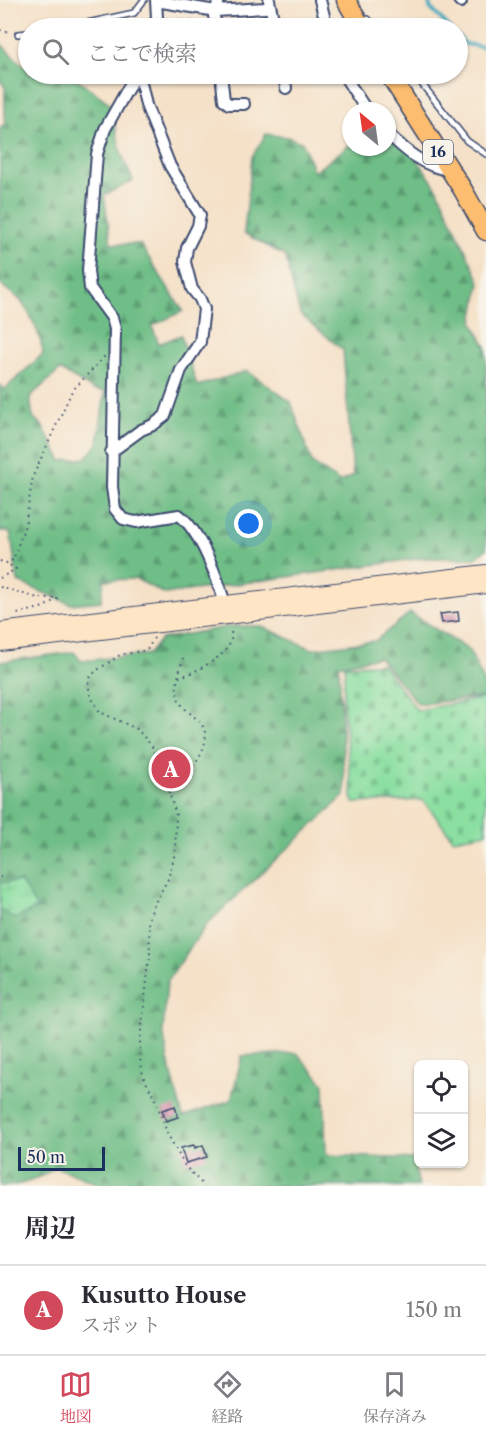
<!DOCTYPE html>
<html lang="ja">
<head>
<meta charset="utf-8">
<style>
  body { margin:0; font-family:"Libre Caslon Text","Noto Serif JP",serif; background:#f7f7f7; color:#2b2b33 }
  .controls { position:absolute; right:18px; bottom:18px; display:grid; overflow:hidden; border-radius:9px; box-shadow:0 2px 4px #0004 }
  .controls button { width:54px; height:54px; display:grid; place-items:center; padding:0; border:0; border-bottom:2px solid #e1e1e2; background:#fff; color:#2b2b33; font:30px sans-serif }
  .compass { position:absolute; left:342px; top:102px; width:54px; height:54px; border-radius:50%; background:#fff; box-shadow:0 2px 4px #0004; rotate:331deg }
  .scale { position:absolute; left:18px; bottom:15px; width:87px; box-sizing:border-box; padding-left:6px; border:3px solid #1b2f5e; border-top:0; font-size:16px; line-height:21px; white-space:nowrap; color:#1b2f5e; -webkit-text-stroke:4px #f7f3e8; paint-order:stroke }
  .you { position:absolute; left:249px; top:524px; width:21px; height:21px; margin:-15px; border:4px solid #fff; border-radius:50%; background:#1a73e8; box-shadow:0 0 0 9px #1a73e833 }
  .badge { display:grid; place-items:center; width:39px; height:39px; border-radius:50%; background:#d1495b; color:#fff; font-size:20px; font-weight:700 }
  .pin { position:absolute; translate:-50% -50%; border:3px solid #fff; box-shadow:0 2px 6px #0006 }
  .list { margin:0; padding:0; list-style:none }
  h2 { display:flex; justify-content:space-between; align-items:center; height:78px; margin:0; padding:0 24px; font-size:26px }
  h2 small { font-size:20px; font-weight:400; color:#7c7c81 }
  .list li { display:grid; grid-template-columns:39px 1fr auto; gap:18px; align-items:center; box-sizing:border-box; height:90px; padding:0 24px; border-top:2px solid #e1e1e2 }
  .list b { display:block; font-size:22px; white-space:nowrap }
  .list p { margin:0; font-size:20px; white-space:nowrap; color:#7c7c81 }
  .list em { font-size:20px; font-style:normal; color:#7c7c81 }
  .icon { flex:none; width:33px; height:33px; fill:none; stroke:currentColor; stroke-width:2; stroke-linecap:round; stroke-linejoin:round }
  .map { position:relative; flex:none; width:486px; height:1186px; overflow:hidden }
  .search { position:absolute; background:#fff; box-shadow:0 2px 4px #0004; left:18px; right:18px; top:18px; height:66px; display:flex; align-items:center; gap:15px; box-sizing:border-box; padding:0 21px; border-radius:33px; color:#7c7c81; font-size:22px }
  .sheet { height:168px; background:#fff }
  nav { display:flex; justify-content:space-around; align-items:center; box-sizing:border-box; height:84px; border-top:2px solid #e1e1e2; background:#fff; font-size:16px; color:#7c7c81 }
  nav a { display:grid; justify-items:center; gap:3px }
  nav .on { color:#d1495b }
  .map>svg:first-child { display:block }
  .forest { fill:url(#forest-firs); stroke:#457672; stroke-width:1.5; fill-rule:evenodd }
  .wetland { fill:url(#wetland-marsh); stroke:#528780; stroke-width:1.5 }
  .cemetery { fill:url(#cemetery-stones); stroke:#528780; stroke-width:1.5 }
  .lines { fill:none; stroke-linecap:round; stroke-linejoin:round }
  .stream { stroke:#40aac0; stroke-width:4 }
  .building { fill:url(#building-cross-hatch) }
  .lane-casing { stroke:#3c4a6e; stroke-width:8 }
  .street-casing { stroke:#3c4a6e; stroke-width:14 }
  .secondary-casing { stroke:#3c4a6e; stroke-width:16 }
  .highway-casing { stroke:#3c4a6e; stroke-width:21 }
  .path { stroke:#3c4a6e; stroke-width:2; stroke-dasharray:1.5 4.5; stroke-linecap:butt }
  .lane { stroke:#fff; stroke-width:5 }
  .street { stroke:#fff; stroke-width:10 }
  .secondary { stroke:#fee5c5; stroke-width:14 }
  .highway { stroke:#fcbd6f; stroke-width:18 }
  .labels { text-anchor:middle; stroke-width:4.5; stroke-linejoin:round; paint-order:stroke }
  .shield { fill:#f7f3e8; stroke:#5d6a87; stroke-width:1.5 }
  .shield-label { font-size:15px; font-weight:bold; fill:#1b2f5e }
</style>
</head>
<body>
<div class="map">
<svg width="486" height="1186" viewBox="0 0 486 1186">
  <defs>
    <pattern id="forest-firs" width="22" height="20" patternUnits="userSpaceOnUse" patternTransform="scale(1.5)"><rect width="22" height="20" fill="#6fbe87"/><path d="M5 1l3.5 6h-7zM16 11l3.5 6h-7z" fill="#5a9b72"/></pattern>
    <pattern id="wetland-marsh" width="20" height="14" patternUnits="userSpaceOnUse" patternTransform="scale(1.5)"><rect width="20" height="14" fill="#8adfa1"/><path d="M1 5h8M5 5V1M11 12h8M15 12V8" fill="none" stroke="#76c08d"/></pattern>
    <pattern id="cemetery-stones" width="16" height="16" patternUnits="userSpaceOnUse" patternTransform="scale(1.5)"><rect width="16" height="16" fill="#8adfa1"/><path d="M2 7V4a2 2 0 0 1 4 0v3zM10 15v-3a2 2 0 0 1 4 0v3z" fill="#76c08d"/></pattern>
    <pattern id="building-cross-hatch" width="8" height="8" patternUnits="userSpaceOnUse" patternTransform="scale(1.5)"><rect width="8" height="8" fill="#dc96b3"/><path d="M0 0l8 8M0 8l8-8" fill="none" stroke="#b27b95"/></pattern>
  </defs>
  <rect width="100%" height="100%" fill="#f7f3e8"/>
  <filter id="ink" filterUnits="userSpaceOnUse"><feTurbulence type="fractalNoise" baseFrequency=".0167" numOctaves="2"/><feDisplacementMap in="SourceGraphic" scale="12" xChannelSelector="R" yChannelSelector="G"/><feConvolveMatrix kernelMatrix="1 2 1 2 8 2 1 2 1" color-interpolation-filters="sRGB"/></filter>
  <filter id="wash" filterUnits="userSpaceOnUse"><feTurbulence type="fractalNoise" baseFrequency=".008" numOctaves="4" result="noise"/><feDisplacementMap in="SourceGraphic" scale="24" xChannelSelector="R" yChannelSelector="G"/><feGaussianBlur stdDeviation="1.35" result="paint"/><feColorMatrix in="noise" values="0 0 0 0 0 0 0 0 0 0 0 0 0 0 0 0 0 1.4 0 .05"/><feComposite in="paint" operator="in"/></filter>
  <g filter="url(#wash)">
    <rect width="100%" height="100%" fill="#f5e1c8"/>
    <path class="forest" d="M0 43 21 64 28 66V74H63L73 76 109 103 122 155 133 181 104 195 111 244H140L183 311 152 326 159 344 181 335 197 386 247 371 291 402 312 463 340 482 353 476 343 350 300 314 285 256 244 233 252 157 266 134 288 137 303 143 314 172 351 144V147H387V138L404 139 438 190 480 282 473 322 486 347V549L476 558H422L165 594 136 579 104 580 101 601 71 604 18 582 10 532 0 531V385L4 390 43 354C41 336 32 316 21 301 14 293 5 291 0 282V127L5 124V87L0 81ZM60 370 94 390 105 391 98 444 86 458 62 461 41 424 33 418 30 397Z
      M410 613 469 650 486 686V697L418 704 379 657 339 665 345 795 206 925 167 982 163 1030 168 1060 183 1117 231 1100 242 1056 297 1053 324 1084 326 1155 413 1159 419 1186H99L98 1184 56 1167C37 1180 23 1186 0 1186V909L15 919 21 882 0 883V662L74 652 81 661 149 654 161 639 232 626H261L312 649 375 641Z"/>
    <path class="wetland" d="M21 882 37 908 15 919 0 909V883Z"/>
    <path class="cemetery" d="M382 664 417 710 486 698V833L453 839 423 800 353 803 343 706 345 665Z"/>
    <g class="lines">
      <path class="stream" d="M429 0 430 8 450 28
        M458 36 465 44 486 47"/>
    </g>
    <g id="blocks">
      <path class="building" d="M164 19 199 22 198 28H161Z
        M458 612 459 621 442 623 440 614Z
        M176 757 181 776 167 781 162 762Z
        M175 1106 178 1117 166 1121 162 1110Z
        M194 1145 195 1148 203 1145 207 1157 186 1163 181 1148Z"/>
    </g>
  </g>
  <g filter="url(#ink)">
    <use href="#blocks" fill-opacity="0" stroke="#3c4a6e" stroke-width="1.5"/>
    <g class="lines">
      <defs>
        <path id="lane" d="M363 21 368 19 377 28
          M64 28 134 13 144 0
          M18 34 28 33
          M414 74 467 141 486 154"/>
        <path id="street" d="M320 0 327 28
          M459 0 461 2
          M156 1 216 11 265 8 270 5 269 0
          M270 5 275 28
          M153 28 157 18 156 0
          M216 28 214 16 219 0
          M136 74 105 129 97 154 88 271 90 288 112 318 115 329 112 487 115 509 123 519 136 522 179 515C201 531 219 582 226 608
          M221 74 224 100 229 104H244
          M284 74 286 88
          M343 74 367 111
          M387 133C406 151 422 166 449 170
          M111 452 141 430 153 425 165 416 181 370 200 342 204 309 200 299 192 289 185 262 187 248 198 226 200 215 170 166 146 105 139 74"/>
        <path id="secondary" d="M0 630 486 572
          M0 644 486 586"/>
        <path id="highway" d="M346 0 362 28
          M389 74 463 190 486 231"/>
      </defs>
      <use href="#lane" class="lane-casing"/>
      <use href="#street" class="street-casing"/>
      <use href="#secondary" class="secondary-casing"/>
      <use href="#highway" class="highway-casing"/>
      <path class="path" d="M0 30 10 32
        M0 561 6 563 13 560 25 525 33 476 72 391 105 356
        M0 578 16 569 6 563
        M0 587 38 598H58L44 607 17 614
        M154 638 147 650 120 655 96 671 91 676 88 684 91 697 100 712 137 729 151 745 159 760 176 815 175 853 168 879 153 906 149 920 150 955 140 1041V1058L143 1076 157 1103 167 1133 185 1166 204 1186
        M179 677C194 673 224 658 230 643 232 639 231 632 231 628
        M169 792C184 777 216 747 202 725 196 716 183 710 179 700 173 688 180 671 183 658
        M0 877H1"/>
      <use href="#lane" class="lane"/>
      <use href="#street" class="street"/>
      <use href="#secondary" class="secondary"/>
      <use href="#highway" class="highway"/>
    </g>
  </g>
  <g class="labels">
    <rect class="shield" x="423" y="140" width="30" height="24" rx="4.5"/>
    <g class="shield-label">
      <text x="438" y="157">16</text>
    </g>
  </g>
</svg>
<div class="controls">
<button><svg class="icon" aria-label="locate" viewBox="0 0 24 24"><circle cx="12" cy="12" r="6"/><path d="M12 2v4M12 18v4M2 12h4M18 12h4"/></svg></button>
<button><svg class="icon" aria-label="layers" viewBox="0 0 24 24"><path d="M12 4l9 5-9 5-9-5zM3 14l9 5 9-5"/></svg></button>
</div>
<svg class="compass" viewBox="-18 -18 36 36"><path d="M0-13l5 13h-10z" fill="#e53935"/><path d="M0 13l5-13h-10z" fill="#7c7c81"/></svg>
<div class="scale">50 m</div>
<div class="you"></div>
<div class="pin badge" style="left:171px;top:769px">A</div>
<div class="search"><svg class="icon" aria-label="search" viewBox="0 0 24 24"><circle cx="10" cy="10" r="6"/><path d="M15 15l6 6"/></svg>ここで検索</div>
</div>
<section class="sheet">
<h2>周辺<small></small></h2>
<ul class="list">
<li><span class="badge">A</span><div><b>Kusutto House</b><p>スポット</p></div><em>150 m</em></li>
</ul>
</section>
<nav>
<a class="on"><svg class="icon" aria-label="map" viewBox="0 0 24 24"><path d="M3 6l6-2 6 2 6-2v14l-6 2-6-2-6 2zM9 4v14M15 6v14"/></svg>地図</a>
<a><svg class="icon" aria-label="directions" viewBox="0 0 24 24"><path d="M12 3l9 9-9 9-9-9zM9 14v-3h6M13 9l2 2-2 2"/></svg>経路</a>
<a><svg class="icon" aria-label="saved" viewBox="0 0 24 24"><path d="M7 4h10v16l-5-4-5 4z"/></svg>保存済み</a>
</nav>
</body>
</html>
